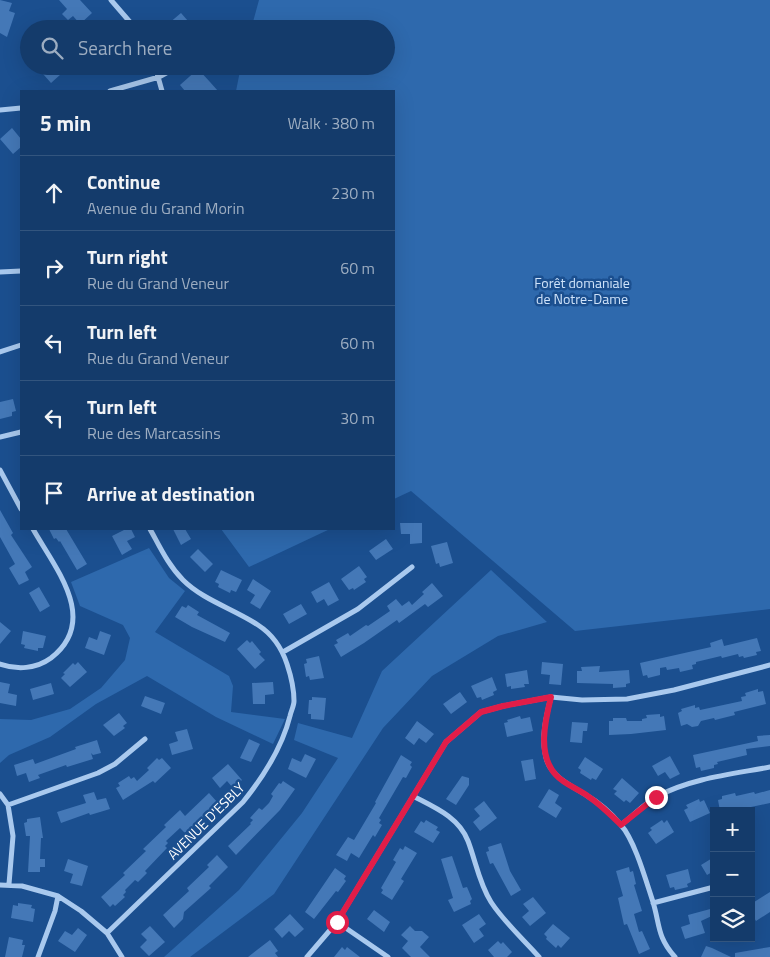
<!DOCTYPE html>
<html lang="en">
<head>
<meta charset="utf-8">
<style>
  body { margin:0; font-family:"Titillium Web",sans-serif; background:#1d4271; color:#f1f3f6 }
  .controls { position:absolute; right:15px; bottom:15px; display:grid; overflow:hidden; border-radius:0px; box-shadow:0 5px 20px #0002 }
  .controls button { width:45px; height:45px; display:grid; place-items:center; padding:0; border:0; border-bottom:1px solid #33557e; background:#143b6b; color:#f1f3f6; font:25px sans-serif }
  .stop { position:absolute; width:15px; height:15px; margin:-11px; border:4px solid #e11d48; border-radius:50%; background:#fff }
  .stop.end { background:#e11d48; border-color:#fff; box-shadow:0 1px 5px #0008 }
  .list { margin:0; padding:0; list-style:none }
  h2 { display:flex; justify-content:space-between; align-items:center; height:65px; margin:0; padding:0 20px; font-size:21px }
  h2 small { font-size:16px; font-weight:400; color:#9dadc1 }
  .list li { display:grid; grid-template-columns:32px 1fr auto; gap:15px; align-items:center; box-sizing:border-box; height:75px; padding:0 20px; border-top:1px solid #33557e }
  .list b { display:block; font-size:19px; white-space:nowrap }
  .list p { margin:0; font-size:16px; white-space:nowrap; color:#9dadc1 }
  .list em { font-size:16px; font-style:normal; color:#9dadc1 }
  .icon { flex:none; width:28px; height:28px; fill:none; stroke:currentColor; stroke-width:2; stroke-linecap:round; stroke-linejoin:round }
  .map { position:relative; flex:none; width:770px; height:957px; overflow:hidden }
  .search { position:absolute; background:#143b6b; box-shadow:0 5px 20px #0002; left:20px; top:20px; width:375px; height:55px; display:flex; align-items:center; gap:12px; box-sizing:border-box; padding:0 18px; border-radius:28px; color:#9dadc1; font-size:19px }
  .panel { position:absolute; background:#143b6b; box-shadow:0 5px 20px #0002; left:20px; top:90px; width:375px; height:440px; border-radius:0px }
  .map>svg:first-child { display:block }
  .green { fill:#2e69ad }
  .building { fill:#4478b7 }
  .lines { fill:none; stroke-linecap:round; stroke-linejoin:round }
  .street { stroke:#a9c9ee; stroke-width:5 }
  .route { stroke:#e11d48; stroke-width:6 }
  .labels { text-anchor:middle; stroke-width:5; stroke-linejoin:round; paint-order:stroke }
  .park-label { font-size:14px; fill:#cfe3fa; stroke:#1b4f8f }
  .street-label { font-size:14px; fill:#fff; stroke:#1b4f8f }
</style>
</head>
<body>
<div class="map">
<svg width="770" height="957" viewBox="0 0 770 957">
  <rect width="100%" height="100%" fill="#1b4f8f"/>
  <path class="green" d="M259 0H770V609L575 631 411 491 394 499V91H236L241 66H386V29H251Z
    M221 529H330L249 567Z
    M149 548 169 578 185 591 155 632 229 676 233 686 231 712 285 719 273 744 216 717 147 676 96 704 50 737 9 755 0 763V719L31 720 70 709 101 688 125 660 130 638 123 625 80 606 71 582Z
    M491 570 547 622 498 636 432 676 383 728 274 894 190 957H164L239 890 302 813 338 758 294 740 298 723 352 738 382 671Z"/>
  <path class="building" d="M0 0 12 3 9 11 15 13 7 37 0 33Z
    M59 0H80L92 13 80 24 73 16 68 20 62 14 67 9Z
    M181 13 195 29H162Z
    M36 66H70L51 83Z
    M198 69 210 82 218 91H185L180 85Z
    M12 128 21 139V147L13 154 0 139Z
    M13 399 16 411 12 412V416L0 419V402Z
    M0 510 13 533 11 535 32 567 25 572 29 580 19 585 9 568 15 564 0 537Z
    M400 523H422V543L410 544V534H401Z
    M49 529H66L87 564 77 570 60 541 59 542 56 538 54 539Z
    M126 529H131L135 537 127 541 132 549 122 555 112 536Z
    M173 529H185L191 539 181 545Z
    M386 539 393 549 376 560 369 551Z
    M447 542 453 563 440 567 439 563 436 564 431 546Z
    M198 549 213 564 205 572 190 557Z
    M359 566 367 577 364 579 366 582 354 590 353 588 349 590 341 579Z
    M221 570 242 580 236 592 231 590 230 593 218 587 219 584 215 582Z
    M253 579 271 591 260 609 250 603 255 595 247 590Z
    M329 582 339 600 328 606 324 599 317 603 311 592Z
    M432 583 443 596 428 607 425 604 399 623 397 620 364 643 341 657 334 645 338 643 336 640 348 633 350 636 366 625 368 626 390 611 387 606 396 599 402 606 409 601 412 605 424 594 422 592Z
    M39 587 50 606 40 612 29 593Z
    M301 604 307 614 289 624 283 614Z
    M188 605 199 612 197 615 230 633 225 642 192 627 175 617 182 606 186 608Z
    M0 622 11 631 0 644Z
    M23 631 46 636 43 648H38V651L24 648 25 645 21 644Z
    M100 631 111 635 104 655 85 648 89 637 97 640Z
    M757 638 761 651 756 652 757 655 744 658 743 656 739 657 738 654 722 658 721 656 696 662V664L692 665 693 669 680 672 679 668 667 670 666 667 660 668V675L648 678 647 675 643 676 640 663 711 647 710 643 722 639 724 646Z
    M247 640 250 643 252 641 261 652 259 654 265 660 255 669 237 649Z
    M319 656 324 678 310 680 309 676 306 677 304 664 307 663 306 659Z
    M78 662 87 672 70 687 61 678 65 674 63 673 73 663 75 665Z
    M542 662 563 664 561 685 549 684 550 675 541 674Z
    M600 666 599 672 629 670 630 683 626 684V687L613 688V684L577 683V671H582L581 667Z
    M527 670 529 684H524L525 687 511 689V686L507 687 505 674Z
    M492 677 497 690 493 692 494 695 482 700 481 697 477 698 471 686Z
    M0 682 10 684 8 693 17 695 16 706 0 703Z
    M273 682 274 694 265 695V704H253L252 683Z
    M51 683 54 694 33 700 30 689Z
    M758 689V692L763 691 766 704 734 712 735 715 715 720 714 718 701 721 698 726 692 727 687 724 681 726 678 713 682 711 681 709 695 705V708L699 707 700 710 742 701 741 697 746 696 745 693Z
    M460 692 467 702 451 714 443 704Z
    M145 696 165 703 161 714 141 706Z
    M312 697 326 698 324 720 311 719V714H308L309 700H312Z
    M119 713 127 723 123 726 125 728 114 736 103 725Z
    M660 714V717L664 716 666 730 631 734 609 735V721H613V718H626L627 721H642V719L647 718 646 715Z
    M520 716 521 719 530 717 533 731 507 737 504 723 508 722 507 720Z
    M417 721 434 734 426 743 419 738 414 745 405 738Z
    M572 722 588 723 587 731H583L582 743 570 742Z
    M187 729 193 749 172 755 169 744 178 741 175 732Z
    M770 735V746L746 749 747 755 717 762 718 764 714 765V768L701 771 700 767 696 768 693 755 758 741 757 736Z
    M249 739 260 744 251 762 240 758Z
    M97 740 101 753 93 755 91 753 93 759 67 767 66 765 38 775 40 778 29 782 26 773 17 776 14 765 33 759 35 764 76 749 75 747Z
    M305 754 316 759 306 778 288 769 292 758 301 762Z
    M401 755 412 762 410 765 412 767 406 778 403 777 379 818 381 820 379 823 382 825 375 837 373 835 359 858 351 853 347 861 336 855 348 837 354 840 376 803 375 802Z
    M670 756 680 774 670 779 665 772 658 776 652 766Z
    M585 757 603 769 596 780 592 778 591 780 580 773 581 770 578 768Z
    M157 758 159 760 162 758 171 768 155 783 153 781 123 800 116 788 120 786 118 783 129 776 131 779 134 777 137 781 149 770 147 768Z
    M533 759 536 779 525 781 521 761Z
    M228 764 242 780 233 788 227 781 220 788 212 778Z
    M462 776 469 778V785L456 805 446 799Z
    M622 778 639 793 630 803 626 800 624 802 614 794 617 791 613 789Z
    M283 781 295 789 280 810 236 855 228 846 251 824 250 823 253 820 250 818 259 808 262 810 269 803 273 796 271 794 279 783 281 784Z
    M549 789 559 795 555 803 562 808 556 818 538 807Z
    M770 790V803L732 811H720L718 800 722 799V796L735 793 736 796 754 792 755 794Z
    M94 792 97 800 106 798 110 809 90 815 89 813 61 823 57 812 86 803 83 795Z
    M209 793 218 803 215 806 217 808 208 817 206 815 186 834 180 828 166 841 168 843 165 846 167 848 145 871 147 873 138 882 135 880 125 890 126 892 123 895 125 897 115 906 113 904 110 907 101 897 125 875 123 873 146 851 143 849 166 827 164 825 180 810 185 816Z
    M699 799 700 802 704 800 710 813 690 822 684 810 688 808 686 805Z
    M484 801 497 818 480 831 473 822 480 816 474 809Z
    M40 817 43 838H41L40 859H45V867H40V872H28L30 836H26L24 823 27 822V819Z
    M426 820 438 827 436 830 440 832 433 843 414 832 421 821 424 823Z
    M662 820 664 823 667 820 674 832 656 844 648 833 652 830 650 828Z
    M501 843 510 871 521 890 511 896 493 863 490 864 486 852 489 851 488 847Z
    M405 846 417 853 401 879 404 881 392 900 381 893 383 890 381 888 396 862 393 860 400 848 403 850Z
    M217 855 228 867 209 886 211 888 184 912 183 919 174 928 163 915 189 891 187 888 209 867 207 865Z
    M452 856 463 888 467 887 472 899 470 901 471 904 454 912 448 900 453 898 441 859Z
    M714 857V871L707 875 701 865Z
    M68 859 88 866 82 886 70 883 73 874 64 871Z
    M629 867 630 872 633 871 636 884 634 885 642 911 634 914 639 932 642 931 650 949 639 954 627 924 624 925 618 898 623 896 616 871Z
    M335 868 346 876 344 879 346 881 338 892 336 891 314 919 305 912Z
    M688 869 691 882 687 884 688 887 675 890 674 887 670 888 666 875Z
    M770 892V912L756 921 751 913V904Z
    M533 897 546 913 530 926 522 917 529 911 523 904Z
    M18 903 32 905 31 908 35 909 33 922 11 918 13 905 18 906Z
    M714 908V915L701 921 705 933 685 939 681 927 690 924 688 915Z
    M374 910 390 922 384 932 367 919Z
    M290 914 304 929 295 937 289 931 282 938 274 929Z
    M479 914 486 924 479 929 484 936 474 943 462 925Z
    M553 924 570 938 561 948 558 945 556 948 546 939 547 937 544 934Z
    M150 926 165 942 149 956 140 947 147 940 141 934Z
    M410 926 415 931H422L429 937 420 947 430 957H411L402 948 408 941 401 935Z
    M78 928 87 935 75 952 58 941 65 931 72 935Z
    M9 937 23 940 22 945H25L22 957H5Z
    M270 940 278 951 275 953 278 957H248Z
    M498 941 501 944 503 942 512 952 507 957H494L488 950Z
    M706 946 712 948 731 957H701Z
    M342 947 345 950 347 947 360 957H334Z
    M770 947V957H735V953Z"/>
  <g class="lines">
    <path class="street" d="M111 0 136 29
      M155 66 162 91
      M110 91 159 77 179 66
      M0 110 21 108
      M0 272 21 271
      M0 352 21 345
      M0 437 21 432
      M0 470 21 509
      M283 652 358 609 412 567
      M0 664C17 670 36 669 51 658 100 620 55 568 33 529
      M551 697C546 717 540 740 547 761 553 778 572 786 586 795 598 802 612 814 621 825 635 841 646 881 653 902 660 925 657 937 675 957
      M0 794 8 805 13 836 9 884
      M413 796C434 807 459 817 468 841 476 862 479 883 491 902 504 922 523 939 539 957
      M8 805 98 773 115 764 145 739
      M621 825C633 816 645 803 658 796 692 778 733 774 770 767
      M0 885 22 886 58 896 81 911 107 933 122 957
      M653 903 714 887
      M337 922 388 957
      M107 933 243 802C264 776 282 748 290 716 291 711 294 706 294 701 294 688 291 676 287 664 282 649 272 634 258 625 234 609 203 600 183 580 168 565 160 547 150 529
      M38 957 55 911 58 896
      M307 957 337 922 446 742 481 712 503 706 551 697 582 700 627 699 674 690 770 665"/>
  </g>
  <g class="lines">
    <path class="route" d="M337 922 446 742 481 712 503 706 551 697C545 721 537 755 556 775 565 785 579 789 589 797 601 805 611 815 621 825L656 797"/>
  </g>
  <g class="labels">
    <g class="park-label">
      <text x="582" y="288">Forêt domaniale<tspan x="582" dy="16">de Notre-Dame</tspan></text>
    </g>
    <g class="street-label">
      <text transform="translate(206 821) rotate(-45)" y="5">AVENUE D'ESBLY</text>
    </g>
  </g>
</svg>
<div class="controls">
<button>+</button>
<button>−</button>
<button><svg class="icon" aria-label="layers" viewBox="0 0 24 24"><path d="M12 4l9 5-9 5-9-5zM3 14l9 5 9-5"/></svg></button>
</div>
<div class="stop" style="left:337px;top:922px"></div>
<div class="stop end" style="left:656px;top:797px"></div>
<div class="search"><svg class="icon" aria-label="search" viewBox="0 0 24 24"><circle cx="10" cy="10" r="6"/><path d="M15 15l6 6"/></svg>Search here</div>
<section class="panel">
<h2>5 min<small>Walk · 380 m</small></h2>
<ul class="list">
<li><svg class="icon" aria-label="ahead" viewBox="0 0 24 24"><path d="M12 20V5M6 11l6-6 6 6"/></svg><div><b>Continue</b><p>Avenue du Grand Morin</p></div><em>230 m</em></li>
<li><svg class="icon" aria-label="right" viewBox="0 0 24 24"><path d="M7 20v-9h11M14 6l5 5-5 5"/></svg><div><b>Turn right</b><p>Rue du Grand Veneur</p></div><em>60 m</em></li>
<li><svg class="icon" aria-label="left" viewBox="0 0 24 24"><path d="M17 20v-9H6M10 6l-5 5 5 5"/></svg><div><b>Turn left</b><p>Rue du Grand Veneur</p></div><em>60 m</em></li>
<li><svg class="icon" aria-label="left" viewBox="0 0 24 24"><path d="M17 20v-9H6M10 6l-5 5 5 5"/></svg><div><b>Turn left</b><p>Rue des Marcassins</p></div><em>30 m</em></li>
<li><svg class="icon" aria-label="arrive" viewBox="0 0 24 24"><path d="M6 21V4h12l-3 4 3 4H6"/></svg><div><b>Arrive at destination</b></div></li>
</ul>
</section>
</div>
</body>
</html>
